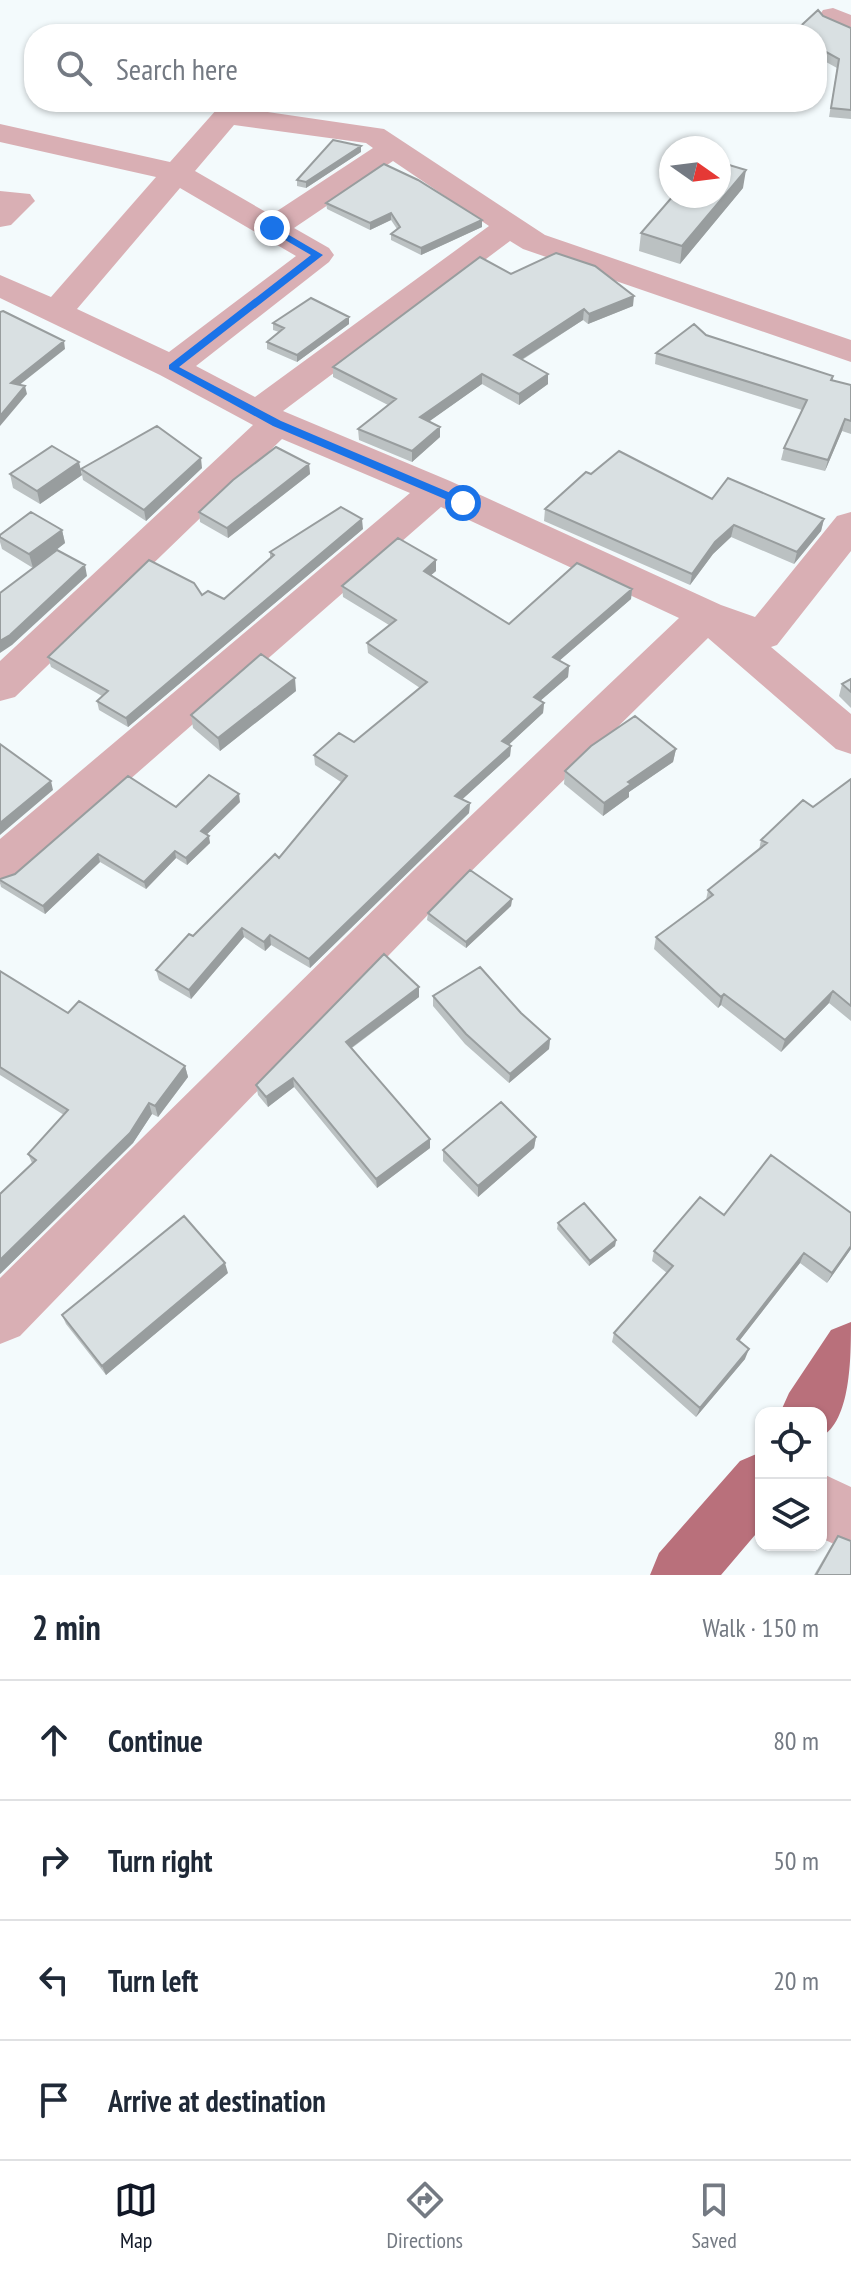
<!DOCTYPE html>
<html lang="en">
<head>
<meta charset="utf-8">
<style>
  body { margin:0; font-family:"PT Sans Narrow",sans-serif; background:#f2f2f3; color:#1f2937 }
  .controls { position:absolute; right:24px; bottom:24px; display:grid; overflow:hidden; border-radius:16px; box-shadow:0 2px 6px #0004 }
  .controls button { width:72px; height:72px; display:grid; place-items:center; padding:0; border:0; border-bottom:2px solid #e0e1e3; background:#fff; color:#1f2937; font:40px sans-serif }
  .compass { position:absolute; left:659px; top:136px; width:72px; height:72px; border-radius:50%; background:#fff; box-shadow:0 2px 6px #0004; rotate:104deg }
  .stop { position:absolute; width:24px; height:24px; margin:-18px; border:6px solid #1a73e8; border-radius:50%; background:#fff }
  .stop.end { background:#1a73e8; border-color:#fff; box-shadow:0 2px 8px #0008 }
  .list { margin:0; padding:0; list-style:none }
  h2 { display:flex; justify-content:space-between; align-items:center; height:104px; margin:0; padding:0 32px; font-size:34px }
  h2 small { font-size:26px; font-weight:400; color:#747a83 }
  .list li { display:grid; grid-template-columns:52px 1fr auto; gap:24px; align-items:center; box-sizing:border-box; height:120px; padding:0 32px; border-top:2px solid #e0e1e3 }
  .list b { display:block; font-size:30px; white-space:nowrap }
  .list em { font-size:26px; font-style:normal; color:#747a83 }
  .icon { flex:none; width:44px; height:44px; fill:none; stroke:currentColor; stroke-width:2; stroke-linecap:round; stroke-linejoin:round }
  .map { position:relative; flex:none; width:851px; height:1575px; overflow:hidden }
  .search { position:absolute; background:#fff; box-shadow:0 2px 6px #0004; left:24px; right:24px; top:24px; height:88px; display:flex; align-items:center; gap:20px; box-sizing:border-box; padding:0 28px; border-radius:32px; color:#747a83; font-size:30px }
  .sheet { height:584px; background:#fff }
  nav { display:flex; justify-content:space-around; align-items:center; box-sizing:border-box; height:112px; border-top:2px solid #e0e1e3; background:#fff; font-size:22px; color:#747a83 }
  nav a { display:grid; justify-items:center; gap:4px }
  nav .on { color:#111827 }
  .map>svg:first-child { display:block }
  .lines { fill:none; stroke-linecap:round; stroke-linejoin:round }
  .minor { fill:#d9afb4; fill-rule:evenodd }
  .primary { fill:#b9707b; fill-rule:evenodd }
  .wall { fill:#bbc1c2 }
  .shaded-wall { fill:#989d9e }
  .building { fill:#d9e0e2; stroke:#989d9e; stroke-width:2 }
  .route { fill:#1a73e8 }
</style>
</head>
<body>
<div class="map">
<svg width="851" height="1575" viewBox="0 0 851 1575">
  <rect width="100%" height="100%" fill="#f3fafc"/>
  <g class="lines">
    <path class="minor" d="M833 8 851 15V34L823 22 819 16 823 10Z
      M227 106 384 129 545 235 851 340V362L523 249 510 241 283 411 450 481 721 605 755 617 837 516 851 512V551L777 645 771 647 851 714V754L836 749 708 638 450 892 20 1336 0 1344V1278L418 866 679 618 441 507 16 879 0 884V839L410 493 282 439 15 697 0 701V661L253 425 160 375 0 298V275L51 297 156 177 0 142V124L170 162 217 109ZM234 125 366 143 373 148 271 215 195 171ZM393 161 489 226 255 397 196 366 329 262 334 255 329 248 294 228ZM180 188 296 256 169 352 77 309Z
      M0 191 30 194 35 201 11 225 0 227Z
      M821 1473 851 1487V1552L821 1538Z"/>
    <path class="primary" d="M851 1322C851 1357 851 1421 821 1437V1413H780L789 1393 831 1330Z
      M761 1452V1528L721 1575H650L659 1553 740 1461Z"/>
  </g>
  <path class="wall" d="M823 16 851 28V119L829 117 837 68 817 57V34Z
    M361 152 306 188 297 186V180Z
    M743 188 680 264 639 251 641 233Z
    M326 203 482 220V227L421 255 391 240V234L397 229 391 220 370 230 327 209Z
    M511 274 633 306 588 324 583 320 522 360 548 384 519 405 482 384 429 421 440 437 412 462 359 440 358 429 388 405 333 377V367Z
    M273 323 349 324 297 362 267 349V342L279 332 273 330Z
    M706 335 833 376V380L851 385V434L842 431 825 471 781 460 784 448 802 410 655 364 656 353Z
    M309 464 310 474 228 538 200 522 199 512Z
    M202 468 146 521 83 480 81 469Z
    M10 474 82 475 40 504 13 488Z
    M591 474 712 499 824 519 821 531 794 564 731 537 713 554 690 585 544 521 545 509Z
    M363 529 128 727 99 710 97 701 102 696 51 667 48 657 202 595 224 599 270 558V552Z
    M62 530 65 543 33 568 2 549 0 542V535Z
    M436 571 431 575 509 624 632 589 631 599 559 661 569 666 568 677 540 701 544 703 543 713 508 745 511 746 510 756 462 799 470 803 469 813 310 968 271 945 265 951 244 937 191 999 159 980 156 970 279 858 341 782 315 765 314 755 354 742 420 688 368 653 367 643 389 625 343 597 342 586Z
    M851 679V708L839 696 842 684Z
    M296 691 220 751 193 728 191 715Z
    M676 749 673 762 629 792V797L603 816 564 784 565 771Z
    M851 779V1021L829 1003 781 1052 721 1005 718 1008 654 949 656 937 706 900 708 890 759 850 761 840 813 807Z
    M240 802 207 834 210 843 187 865 176 858 146 889 100 862 45 914 1 887 0 883V879L15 874 176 807Z
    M512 899 511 906 466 948 427 920 428 913Z
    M0 971 68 1013 185 1066 188 1077 158 1117 152 1114 133 1143 0 1274V1194L32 1163 28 1154 64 1115 0 1075Z
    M419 987V997L352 1048 430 1139V1148L377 1188 294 1087 268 1107 258 1095 256 1085Z
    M433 996 521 1013 550 1039 549 1049 509 1083 465 1044 433 1006Z
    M536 1137 534 1148 478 1197 443 1161V1150Z
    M724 1215 851 1249 827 1283 800 1263 739 1341 745 1359 696 1417 612 1342 614 1333 667 1273 652 1261 654 1251Z
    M558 1223 616 1240 615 1246 589 1266 557 1229Z
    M228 1273 106 1375 66 1324 62 1315Z
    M838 1536 851 1575H814L831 1546Z"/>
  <path class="shaded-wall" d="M361 146V152L306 188V182Z
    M746 170 743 188 680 264 682 246Z
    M391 213V220L370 230V223Z
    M482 220V227L421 255V248Z
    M634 296 633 306 588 324 589 314Z
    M584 309 583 320 513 365 514 355Z
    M349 317V324L297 362V355Z
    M64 341 65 349 13 390 11 383Z
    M482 374V384L420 428V417Z
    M548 374V384L519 405V394Z
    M25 386 27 394 0 426V416Z
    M845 419 842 431 825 471 828 460Z
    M440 427V437L412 462V451Z
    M201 458 202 468 146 521 144 510Z
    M79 462 82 475 40 504 37 491Z
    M309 464 310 474 228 538 227 528Z
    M362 519 363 529 128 727 126 718Z
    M824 519 821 531 794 564 797 552Z
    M734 525 731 537 713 554 690 585 692 574 715 542Z
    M62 530 65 543 33 568 29 554Z
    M436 560V571L424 581V571Z
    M85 565 87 576 12 645 0 653V641Z
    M632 589 631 599 552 667 553 657Z
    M569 666 568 677 533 707 534 697Z
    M295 678 296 691 220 751 218 738Z
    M544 703 543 713 502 751V741Z
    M511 746 510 756 455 806V796Z
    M676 749 673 762 629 792V797L603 816 604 803 628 782Z
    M51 781 53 790 0 835V823Z
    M239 794 240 802 202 839 201 831Z
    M470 803 469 813 310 968 309 959Z
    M209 836 210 843 187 865 186 858Z
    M175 851 176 858 146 889 144 882Z
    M98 854 100 862 45 914 43 906Z
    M512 899 511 906 466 948V942Z
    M242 928 244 937 191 999 189 990Z
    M270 935 271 945 265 951 264 942Z
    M419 987V997L347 1051 346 1042Z
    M833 991 829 1003 781 1052 785 1040Z
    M724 994 721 1005 718 1008 721 997Z
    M550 1039 549 1049 509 1083 510 1074Z
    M185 1066 188 1077 158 1117 155 1106Z
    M293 1078 294 1087 268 1107 266 1097Z
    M149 1103 152 1114 133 1143 0 1274V1260Z
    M536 1137 534 1148 478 1197V1186Z
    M430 1139V1148L377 1188 376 1179Z
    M616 1240 615 1246 589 1266 590 1261Z
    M851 1246V1249L827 1283 832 1273Z
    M804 1253 800 1263 733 1349 737 1339Z
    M225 1263 228 1273 106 1375 102 1366Z
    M749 1349 745 1359 696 1417 700 1408Z"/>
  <path class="building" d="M818 10 823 16 851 28V110L831 108 839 59 817 47V34H792Z
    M333 140 361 146 306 182 297 180Z
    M719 162 746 170 682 246 641 233 673 196H719Z
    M384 164 418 180 482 220 421 248 391 234 400 227 391 213 370 223 326 203Z
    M556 253 595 266 634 296 589 314 584 309 514 355 548 374 519 394 482 374 420 417 440 427 412 451 358 429 396 399 333 367 480 257 511 274Z
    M311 298 349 317 297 355 267 342 284 328 273 323Z
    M3 311 64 341 11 383 25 386 0 416V312Z
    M694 324 706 335 833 376 831 380 851 385V421L845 419 828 460 784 448 807 400 656 353Z
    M157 426 201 458 144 510 81 469Z
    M52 446 79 462 37 491 10 474Z
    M276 447 309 464 227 528 199 512 233 480Z
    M619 451 712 499 728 478 824 519 797 552 734 525 715 542 692 574 545 509 586 472 591 474Z
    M341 507 362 519 126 718 97 701 108 691 48 657 149 560 194 583 202 595 208 591 224 599 274 555 270 552Z
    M31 512 62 530 29 554 0 537V535Z
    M398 538 436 560 424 571 509 624 577 563 632 589 553 657 569 666 534 697 544 703 502 741 511 746 455 796 470 803 309 959 270 935 264 942 242 928 189 990 156 970 189 934 193 936 275 854 279 858 347 776 314 755 339 733 354 742 427 682 367 643 396 620 342 586Z
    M57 550 85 565 10 635 0 641V593Z
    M261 654 295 678 218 738 191 715Z
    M851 679V692L842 684Z
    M635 716 676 749 628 782 631 784 604 803 565 771 591 746Z
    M0 744 51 781 0 823Z
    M209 775 239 794 201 831 209 836 186 858 175 851 144 882 98 854 43 906 0 880V879L15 874 128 776 176 807Z
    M851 779V1006L833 991 785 1040 724 994 721 997 656 937 713 895 708 890 767 843 761 840 803 800 813 807Z
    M470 870 512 899 466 942 428 913Z
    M384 954 419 987 346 1042 430 1139 376 1179 293 1078 266 1097 256 1085Z
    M480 967 521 1013 550 1039 510 1074 466 1034 433 996Z
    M0 971 68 1013 79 1001 185 1066 155 1106 149 1103 130 1133 0 1260V1194L36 1160 28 1154 68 1110 0 1067Z
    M501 1102 536 1137 478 1186 443 1150Z
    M771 1155 851 1213V1246L832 1273 804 1253 737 1339 749 1349 700 1408 614 1333 673 1266 654 1251 700 1197 724 1215Z
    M584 1203 616 1240 590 1261 558 1223Z
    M184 1216 225 1263 102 1366 62 1315Z
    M838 1536 851 1541V1575H816Z"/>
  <path class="route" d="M272 225 323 255 179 367 281 421 467 500V505H459L273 426 169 369V365L311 255 268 230Z"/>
</svg>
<div class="controls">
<button><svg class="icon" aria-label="locate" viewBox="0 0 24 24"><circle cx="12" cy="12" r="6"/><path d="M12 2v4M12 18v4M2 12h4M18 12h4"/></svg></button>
<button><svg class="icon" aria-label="layers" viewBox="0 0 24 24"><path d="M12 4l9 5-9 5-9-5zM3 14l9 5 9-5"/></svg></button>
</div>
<svg class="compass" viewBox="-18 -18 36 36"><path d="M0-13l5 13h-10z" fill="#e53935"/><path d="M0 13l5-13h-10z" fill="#747a83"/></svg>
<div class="stop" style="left:463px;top:503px"></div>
<div class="stop end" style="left:272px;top:228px"></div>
<div class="search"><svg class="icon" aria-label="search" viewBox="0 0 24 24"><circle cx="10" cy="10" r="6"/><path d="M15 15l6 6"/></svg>Search here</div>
</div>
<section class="sheet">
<h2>2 min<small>Walk · 150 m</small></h2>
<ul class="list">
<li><svg class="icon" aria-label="ahead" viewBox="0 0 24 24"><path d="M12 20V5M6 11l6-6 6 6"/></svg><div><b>Continue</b></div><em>80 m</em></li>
<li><svg class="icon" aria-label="right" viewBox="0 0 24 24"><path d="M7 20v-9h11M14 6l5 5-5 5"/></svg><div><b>Turn right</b></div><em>50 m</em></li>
<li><svg class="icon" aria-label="left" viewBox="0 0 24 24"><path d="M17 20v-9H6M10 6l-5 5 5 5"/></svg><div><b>Turn left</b></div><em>20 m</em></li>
<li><svg class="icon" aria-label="arrive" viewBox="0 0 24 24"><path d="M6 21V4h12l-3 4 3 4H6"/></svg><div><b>Arrive at destination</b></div></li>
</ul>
</section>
<nav>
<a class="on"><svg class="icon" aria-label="map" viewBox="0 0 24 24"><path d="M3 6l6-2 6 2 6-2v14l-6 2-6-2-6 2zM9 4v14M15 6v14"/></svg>Map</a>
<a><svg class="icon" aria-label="directions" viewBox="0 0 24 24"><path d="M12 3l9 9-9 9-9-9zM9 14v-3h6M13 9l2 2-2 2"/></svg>Directions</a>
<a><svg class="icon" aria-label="saved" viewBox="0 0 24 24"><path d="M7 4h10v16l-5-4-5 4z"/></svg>Saved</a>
</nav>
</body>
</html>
